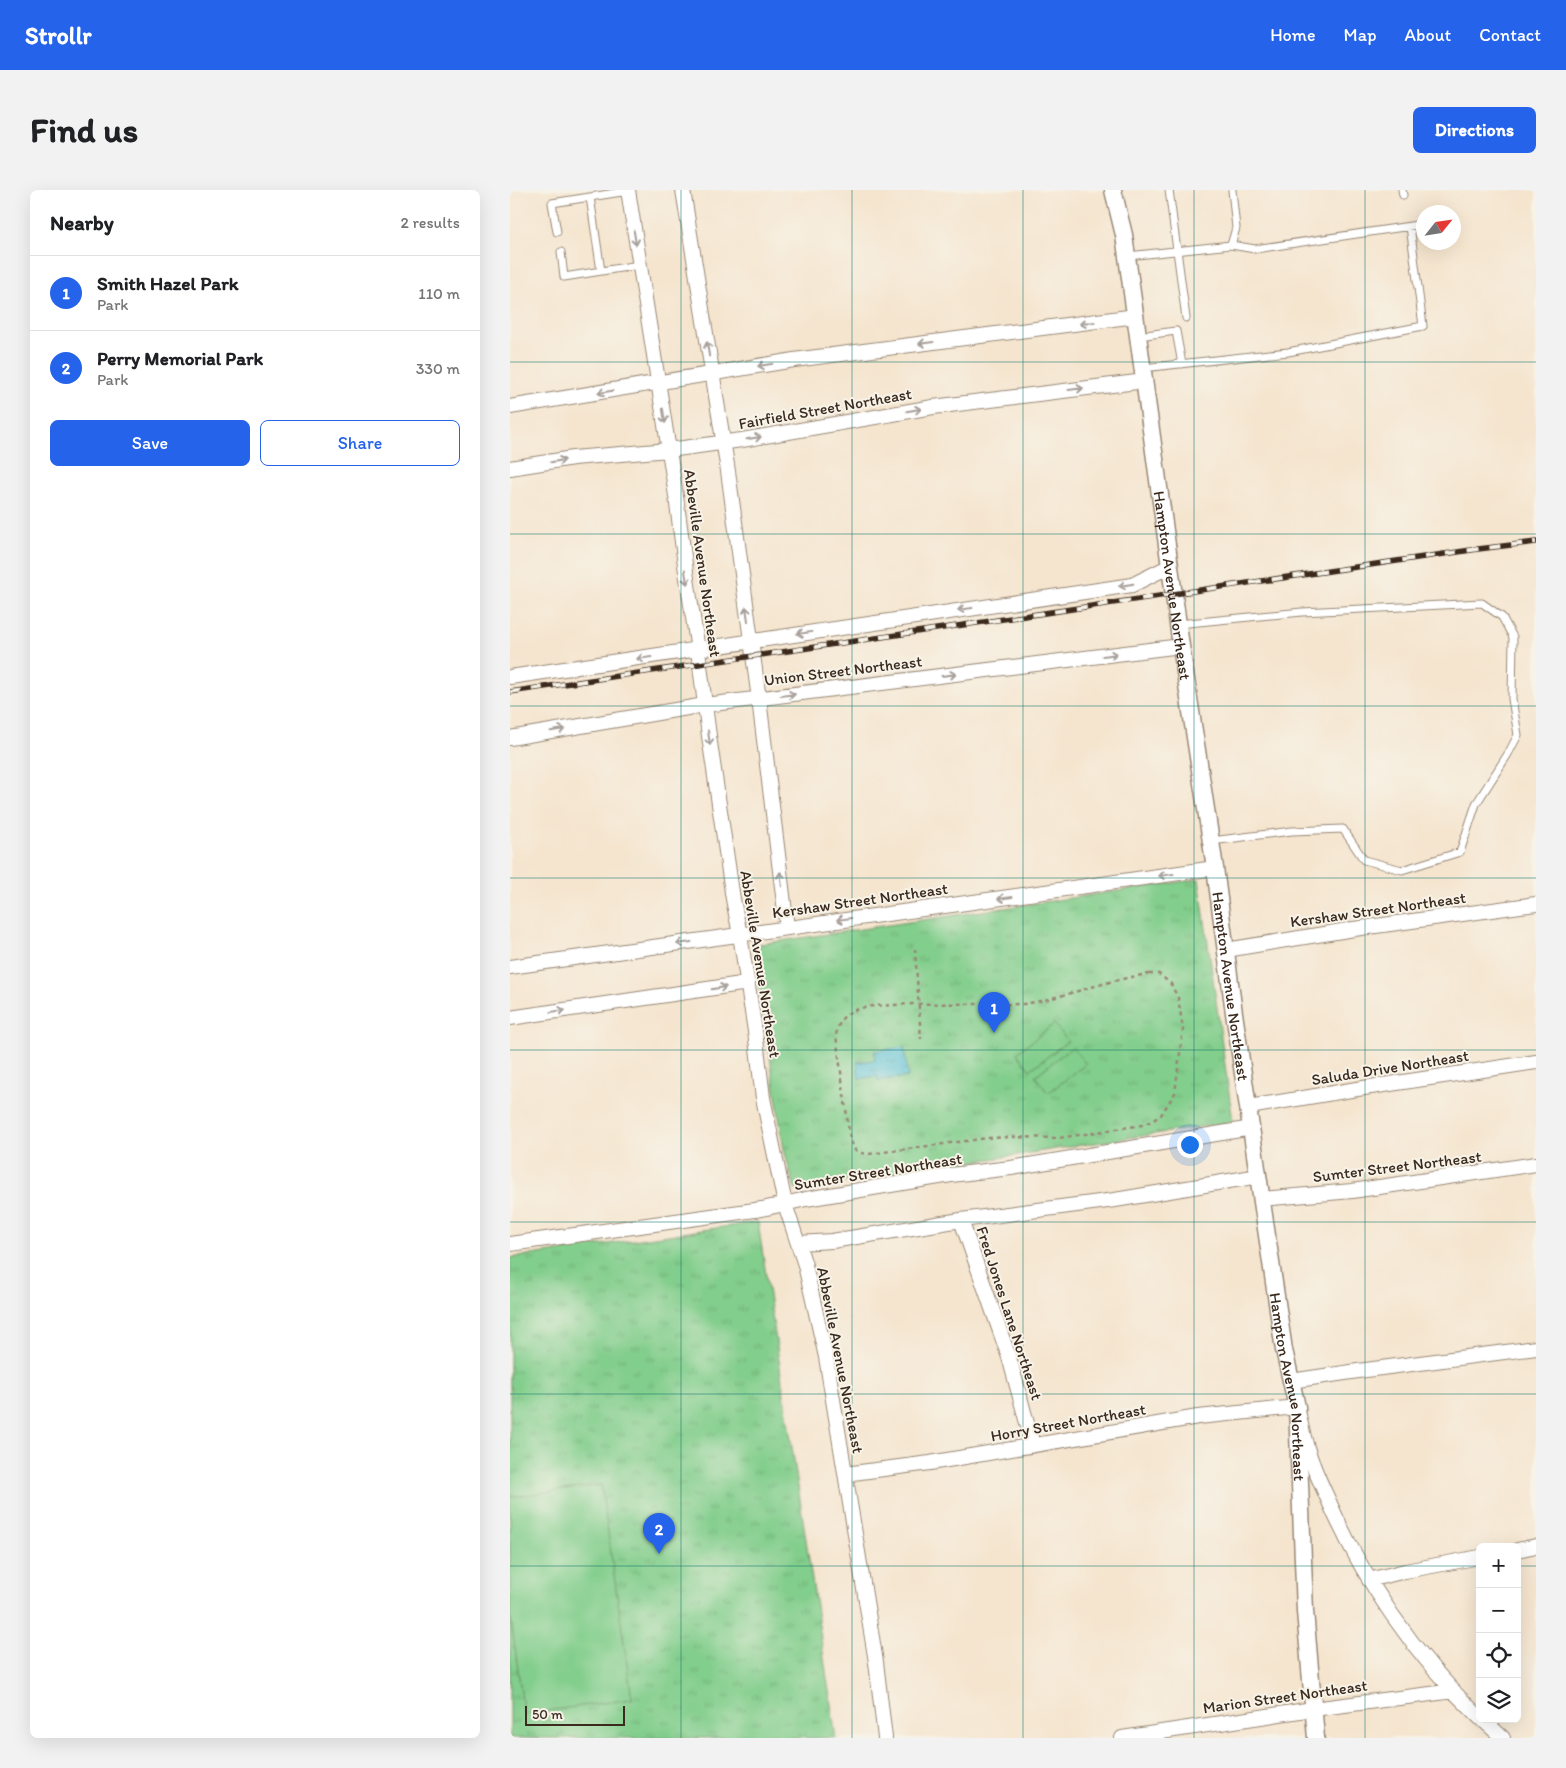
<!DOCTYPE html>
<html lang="en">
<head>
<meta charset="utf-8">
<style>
  body { margin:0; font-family:Itim,sans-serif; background:#f2f2f2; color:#202124 }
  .controls { position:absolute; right:15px; bottom:15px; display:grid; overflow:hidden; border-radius:8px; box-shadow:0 5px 20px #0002 }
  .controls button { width:45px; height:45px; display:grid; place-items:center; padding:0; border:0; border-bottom:1px solid #e0e0e0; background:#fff; color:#202124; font:25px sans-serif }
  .compass { position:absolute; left:906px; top:15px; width:45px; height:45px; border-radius:50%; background:#fff; box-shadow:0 5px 20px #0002; rotate:60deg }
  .scale { position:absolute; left:15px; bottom:12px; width:100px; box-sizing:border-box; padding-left:5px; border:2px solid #3b2a1e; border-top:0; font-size:14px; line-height:18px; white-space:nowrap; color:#3b2a1e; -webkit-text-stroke:4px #f7f3e8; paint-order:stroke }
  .you { position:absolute; left:679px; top:954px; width:18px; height:18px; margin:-12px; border:4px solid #fff; border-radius:50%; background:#1a73e8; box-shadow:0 0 0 8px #1a73e833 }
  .badge { display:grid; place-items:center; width:32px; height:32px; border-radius:50%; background:#2563eb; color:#fff; font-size:16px; font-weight:700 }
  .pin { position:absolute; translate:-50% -41px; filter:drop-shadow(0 1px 2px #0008) }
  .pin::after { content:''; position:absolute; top:26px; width:18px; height:15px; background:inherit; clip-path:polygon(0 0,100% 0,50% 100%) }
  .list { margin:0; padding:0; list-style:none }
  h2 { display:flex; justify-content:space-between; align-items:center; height:65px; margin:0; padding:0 20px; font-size:21px }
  h2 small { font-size:16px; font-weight:400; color:#757577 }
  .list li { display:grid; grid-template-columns:32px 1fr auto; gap:15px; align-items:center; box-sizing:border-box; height:75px; padding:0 20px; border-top:1px solid #e0e0e0 }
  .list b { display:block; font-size:19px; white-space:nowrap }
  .list p { margin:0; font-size:16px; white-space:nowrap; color:#757577 }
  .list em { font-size:16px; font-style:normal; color:#757577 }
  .actions { display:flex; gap:10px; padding:15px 20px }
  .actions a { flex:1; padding:11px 0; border:1px solid #2563eb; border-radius:8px; text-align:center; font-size:18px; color:#2563eb }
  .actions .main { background:#2563eb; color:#fff }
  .icon { flex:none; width:28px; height:28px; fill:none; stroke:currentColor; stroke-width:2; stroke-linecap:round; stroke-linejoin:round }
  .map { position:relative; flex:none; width:1026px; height:1548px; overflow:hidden; border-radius:8px }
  header { display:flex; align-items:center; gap:30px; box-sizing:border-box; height:70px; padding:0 25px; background:#2563eb; color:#fff }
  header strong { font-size:24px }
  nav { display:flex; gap:28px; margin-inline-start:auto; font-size:18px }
  .intro { display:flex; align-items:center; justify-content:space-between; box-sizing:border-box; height:120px; padding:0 30px }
  h1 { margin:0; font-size:35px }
  .button { padding:12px 22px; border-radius:8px; background:#2563eb; color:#fff; font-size:18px; font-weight:700 }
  main { display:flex; gap:30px; padding:0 30px }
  aside { flex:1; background:#fff; border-radius:8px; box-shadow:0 5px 20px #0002 }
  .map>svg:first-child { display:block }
  .park { fill:url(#park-tufts); stroke:#5e7c55 }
  .pitch { fill:#82ce8c; stroke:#5e7c55 }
  .water { fill:url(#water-ripples); stroke:#4a7679 }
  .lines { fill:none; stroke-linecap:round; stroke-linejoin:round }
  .service-casing { stroke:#988876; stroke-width:9 }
  .minor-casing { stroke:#988876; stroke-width:16 }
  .tertiary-casing { stroke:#988876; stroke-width:19 }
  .path { stroke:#988876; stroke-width:2.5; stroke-dasharray:4 4; stroke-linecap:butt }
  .service { stroke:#fff; stroke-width:7 }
  .minor { stroke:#fff; stroke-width:14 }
  .tertiary { stroke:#fff; stroke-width:16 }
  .rail-casing { stroke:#3b2a1e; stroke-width:5.5 }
  .rail { stroke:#f7f3e8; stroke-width:4; stroke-dasharray:11; stroke-linecap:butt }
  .oneway { stroke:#a79f9a }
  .grid { fill:none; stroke:#0f766e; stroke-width:1; stroke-opacity:0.55 }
  .labels { text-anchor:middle; stroke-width:4; stroke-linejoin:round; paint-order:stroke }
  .street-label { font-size:16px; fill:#3b2a1e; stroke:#f7f3e8 }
</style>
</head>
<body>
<header>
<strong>Strollr</strong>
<nav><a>Home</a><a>Map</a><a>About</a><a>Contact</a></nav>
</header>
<div class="intro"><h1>Find us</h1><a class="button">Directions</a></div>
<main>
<aside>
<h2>Nearby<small>2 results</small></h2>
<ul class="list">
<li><span class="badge">1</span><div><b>Smith Hazel Park</b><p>Park</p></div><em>110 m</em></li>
<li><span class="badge">2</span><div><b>Perry Memorial Park</b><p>Park</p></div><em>330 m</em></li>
</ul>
<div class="actions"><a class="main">Save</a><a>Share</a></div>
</aside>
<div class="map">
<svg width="1026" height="1548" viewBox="0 0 1026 1548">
  <defs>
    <pattern id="park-tufts" width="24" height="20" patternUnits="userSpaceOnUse" patternTransform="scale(1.25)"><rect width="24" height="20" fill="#82ce8c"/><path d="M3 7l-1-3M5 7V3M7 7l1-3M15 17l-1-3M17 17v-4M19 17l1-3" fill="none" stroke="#71b178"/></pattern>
    <pattern id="water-ripples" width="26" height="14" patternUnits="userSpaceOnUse" patternTransform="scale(1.25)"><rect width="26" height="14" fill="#58c1d4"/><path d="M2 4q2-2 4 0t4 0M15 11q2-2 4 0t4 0" fill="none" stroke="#4a9dab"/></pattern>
  </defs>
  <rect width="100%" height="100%" fill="#f7f3e8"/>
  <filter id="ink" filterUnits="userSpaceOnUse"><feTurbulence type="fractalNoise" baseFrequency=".02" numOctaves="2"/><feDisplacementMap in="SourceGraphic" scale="10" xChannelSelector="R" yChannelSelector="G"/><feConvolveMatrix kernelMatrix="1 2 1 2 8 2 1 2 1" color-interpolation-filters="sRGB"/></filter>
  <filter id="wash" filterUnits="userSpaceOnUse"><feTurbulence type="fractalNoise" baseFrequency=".0096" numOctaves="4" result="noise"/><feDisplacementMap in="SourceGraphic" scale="20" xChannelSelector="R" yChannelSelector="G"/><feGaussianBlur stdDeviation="1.12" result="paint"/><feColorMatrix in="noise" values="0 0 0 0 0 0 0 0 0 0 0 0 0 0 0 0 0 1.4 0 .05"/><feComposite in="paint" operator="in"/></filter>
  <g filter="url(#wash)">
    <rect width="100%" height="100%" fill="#f5e5cf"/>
    <path class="park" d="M689 689 723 932 285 999 274 960 243 755Z
      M248 1032 326 1548H0V1068Z"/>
    <path class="pitch" d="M544 834 558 851 520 880 507 863Z
      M562 857 576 874 538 903 525 886Z
      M91 1295 122 1509 14 1524 0 1421V1307Z"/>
    <path class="water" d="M394 857 398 887 368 891 367 886 349 889 347 872 365 870 364 861Z"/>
  </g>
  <g filter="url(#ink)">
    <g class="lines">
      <defs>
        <path id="service" d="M659 0 676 128
          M892 0 893 5
          M80 7 91 81
          M47 42 42 13 118 1
          M721 55 745 59 914 34
          M51 62 54 87 129 75
          M618 66 721 55 726 38 722 0
          M628 146 666 141 672 174
          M633 178 778 162 913 136 900 36
          M668 434 792 422 972 413 992 427 1003 447 1002 509 1008 545 998 564 966 614 950 662 892 680 854 670 833 639 782 641 701 651"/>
        <path id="minor" d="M118 0 165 299 176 382 188 460 199 546 223 709 230 745 245 841 253 908 275 1014 295 1075 316 1167 366 1472 375 1548
          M173 0 218 281 249 509 277 738
          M0 217 284 170 626 126
          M0 278 63 268 159 260 232 250 423 217 635 191
          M0 487 622 395 660 376
          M0 548 195 515 671 456
          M716 760 844 739 1026 714
          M0 777 705 678
          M0 828 238 793
          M739 917 847 899 1026 872
          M752 1009 842 1001 1026 974
          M451 1030 499 1167 523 1255
          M288 1053 322 1051 451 1030 605 1010 749 986
          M0 1054 252 1019 296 1009 441 985 501 978 742 938
          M781 1191 848 1181 1026 1158
          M335 1284 420 1273 688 1227 787 1217C790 1229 792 1242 796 1254 801 1272 809 1290 817 1307 852 1389 905 1466 970 1528
          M1007 1360 1026 1356
          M859 1390 895 1381 970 1367
          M972 1529 993 1548
          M612 1548 803 1519 944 1501"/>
        <g id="tertiary">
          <path id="s1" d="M603 0 614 45 671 456 705 678 724 823 774 1160 787 1217 795 1421 806 1548"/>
        </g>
      </defs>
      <use href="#service" class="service-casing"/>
      <use href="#minor" class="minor-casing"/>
      <use href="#tertiary" class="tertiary-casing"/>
      <path class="path" d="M405 759 411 849
        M639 784H649L661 794 668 808 673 839 665 903 651 925 642 931 632 935 549 948 501 947 478 948 359 964 352 963 345 960 340 949 326 845C328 836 330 828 339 823 352 815 369 816 384 815 427 812 470 815 514 814 557 807 595 790 639 784Z"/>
      <use href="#service" class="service"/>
      <use href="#minor" class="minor"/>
      <use href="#tertiary" class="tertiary"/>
      <defs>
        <path id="rail" d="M0 502 968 359 1026 352"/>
      </defs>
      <use href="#rail" class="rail-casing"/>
      <use href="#rail" class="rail"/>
    </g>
    <defs><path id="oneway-shaft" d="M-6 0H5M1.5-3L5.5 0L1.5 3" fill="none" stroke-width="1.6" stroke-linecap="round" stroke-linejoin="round" transform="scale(1.25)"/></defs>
    <g class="oneway">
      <use href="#oneway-shaft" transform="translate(125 48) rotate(81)"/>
      <use href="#oneway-shaft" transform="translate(577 133) rotate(173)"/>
      <use href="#oneway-shaft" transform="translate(416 153) rotate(173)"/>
      <use href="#oneway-shaft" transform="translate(198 159) rotate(-99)"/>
      <use href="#oneway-shaft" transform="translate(255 175) rotate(170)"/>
      <use href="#oneway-shaft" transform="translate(566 199) rotate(-7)"/>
      <use href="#oneway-shaft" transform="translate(95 202) rotate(171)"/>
      <use href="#oneway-shaft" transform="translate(404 220) rotate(-9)"/>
      <use href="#oneway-shaft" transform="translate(154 226) rotate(81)"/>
      <use href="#oneway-shaft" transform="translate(244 248) rotate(-10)"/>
      <use href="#oneway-shaft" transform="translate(48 271) rotate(-9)"/>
      <use href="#oneway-shaft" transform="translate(176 387) rotate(81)"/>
      <use href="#oneway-shaft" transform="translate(616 395) rotate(170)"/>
      <use href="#oneway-shaft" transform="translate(455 419) rotate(172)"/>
      <use href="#oneway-shaft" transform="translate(237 424) rotate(-98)"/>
      <use href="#oneway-shaft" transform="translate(294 443) rotate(172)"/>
      <use href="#oneway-shaft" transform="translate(600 465) rotate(-7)"/>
      <use href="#oneway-shaft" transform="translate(134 468) rotate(172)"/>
      <use href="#oneway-shaft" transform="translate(439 485) rotate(-7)"/>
      <use href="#oneway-shaft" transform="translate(278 505) rotate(-7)"/>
      <use href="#oneway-shaft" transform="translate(48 540) rotate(-10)"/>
      <use href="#oneway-shaft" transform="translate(199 548) rotate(82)"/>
      <use href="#oneway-shaft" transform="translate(656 685) rotate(172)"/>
      <use href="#oneway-shaft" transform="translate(271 689) rotate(-97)"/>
      <use href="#oneway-shaft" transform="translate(495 708) rotate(172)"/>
      <use href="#oneway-shaft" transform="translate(334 729) rotate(172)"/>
      <use href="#oneway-shaft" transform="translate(174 753) rotate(172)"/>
      <use href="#oneway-shaft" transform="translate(209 798) rotate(-9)"/>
      <use href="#oneway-shaft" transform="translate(48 821) rotate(-8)"/>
    </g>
  </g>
  <path class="grid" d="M171 0V1548M342 0V1548M513 0V1548M684 0V1548M855 0V1548M0 172H1026M0 344H1026M0 516H1026M0 688H1026M0 860H1026M0 1032H1026M0 1204H1026M0 1376H970M1007 1376H1026"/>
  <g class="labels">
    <g class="street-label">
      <text transform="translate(315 218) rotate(-10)" y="6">Fairfield Street Northeast</text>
      <text transform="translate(193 373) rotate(82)" y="6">Abbeville Avenue Northeast</text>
      <text dy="6" stroke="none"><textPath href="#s1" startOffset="400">Hampton Avenue Northeast</textPath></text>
      <text transform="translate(333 480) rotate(-7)" y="6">Union Street Northeast</text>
      <text transform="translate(350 710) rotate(-8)" y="6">Kershaw Street Northeast</text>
      <text transform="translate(868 719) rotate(-8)" y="6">Kershaw Street Northeast</text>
      <text transform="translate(251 774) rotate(81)" y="6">Abbeville Avenue Northeast</text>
      <text dy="6" stroke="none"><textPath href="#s1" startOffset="805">Hampton Avenue Northeast</textPath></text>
      <text transform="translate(880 877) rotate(-9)" y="6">Saluda Drive Northeast</text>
      <text transform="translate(887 976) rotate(-7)" y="6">Sumter Street Northeast</text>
      <text transform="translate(368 981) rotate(-9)" y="6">Sumter Street Northeast</text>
      <text transform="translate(500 1123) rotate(72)" y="6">Fred Jones Lane Northeast</text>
      <text transform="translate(331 1170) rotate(79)" y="6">Abbeville Avenue Northeast</text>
      <text dy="6" stroke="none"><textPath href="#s1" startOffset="1210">Hampton Avenue Northeast</textPath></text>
      <text transform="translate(558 1232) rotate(-10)" y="6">Horry Street Northeast</text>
      <text transform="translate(775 1506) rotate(-8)" y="6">Marion Street Northeast</text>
    </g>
  </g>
</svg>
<div class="controls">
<button>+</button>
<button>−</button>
<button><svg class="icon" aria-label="locate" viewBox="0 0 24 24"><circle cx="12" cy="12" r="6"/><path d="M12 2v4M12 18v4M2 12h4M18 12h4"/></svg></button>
<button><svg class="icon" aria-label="layers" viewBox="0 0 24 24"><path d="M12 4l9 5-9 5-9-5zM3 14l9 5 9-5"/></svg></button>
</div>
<svg class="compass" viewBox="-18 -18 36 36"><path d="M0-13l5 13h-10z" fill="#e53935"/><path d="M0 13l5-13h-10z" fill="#757577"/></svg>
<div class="scale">50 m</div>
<div class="you"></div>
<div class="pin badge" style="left:484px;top:843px">1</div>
<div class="pin badge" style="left:149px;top:1364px">2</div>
</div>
</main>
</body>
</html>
